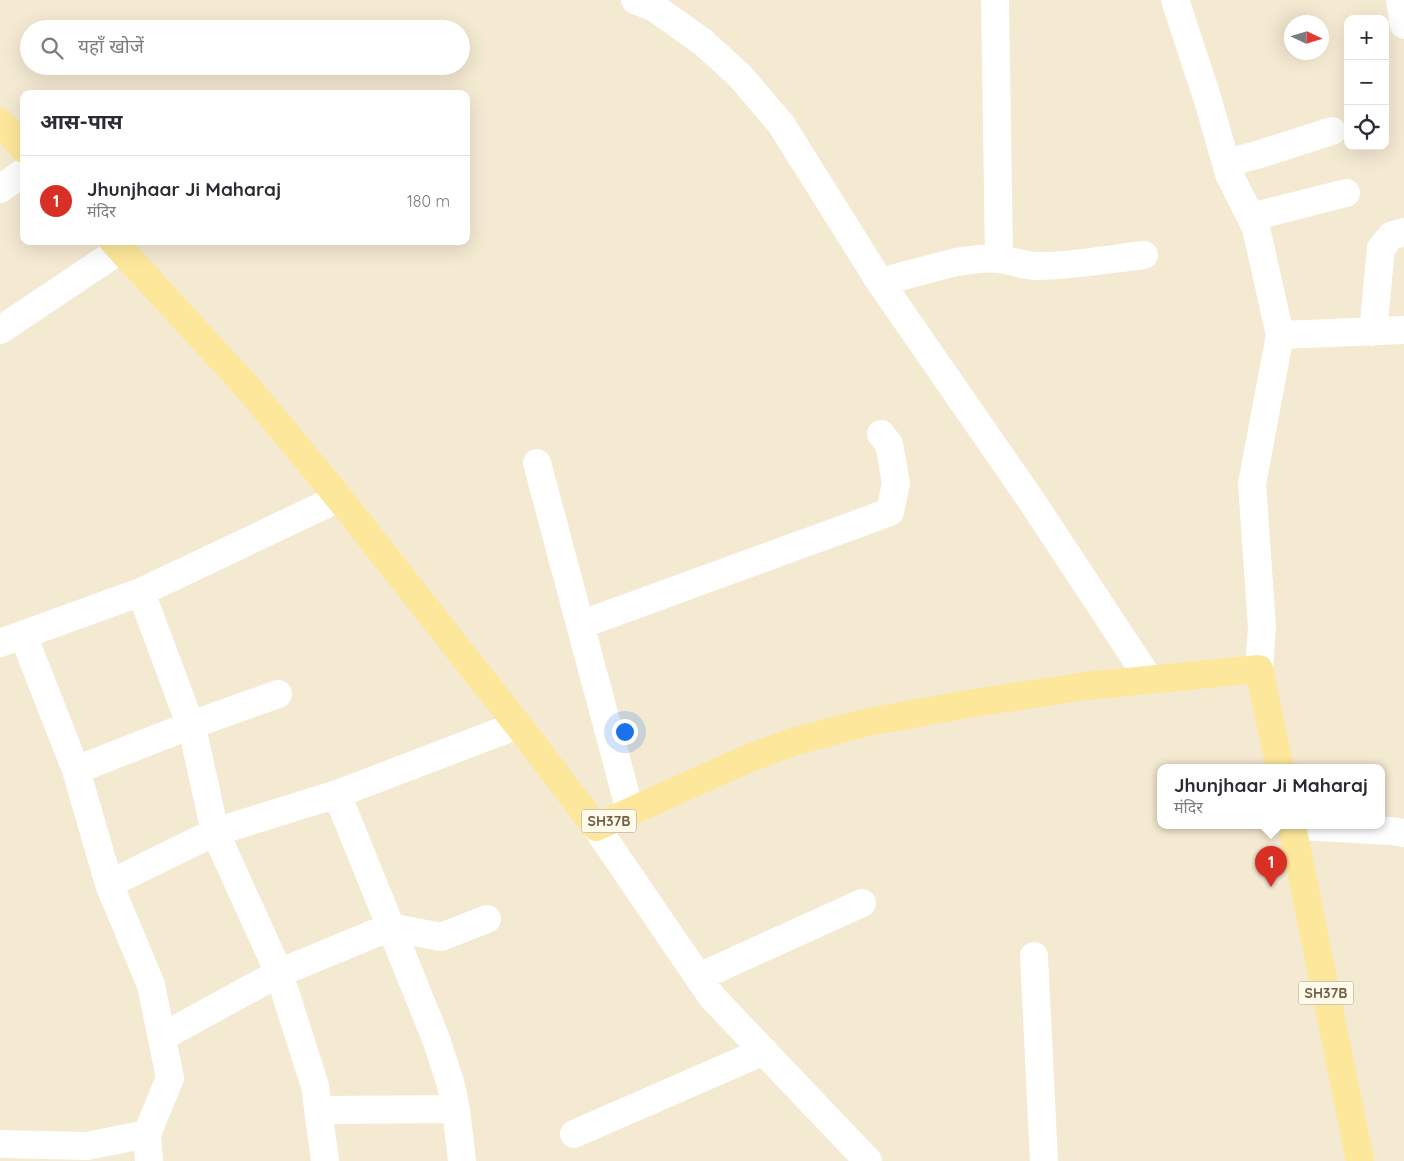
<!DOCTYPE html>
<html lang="hi">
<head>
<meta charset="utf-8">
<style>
  body { margin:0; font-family:Quicksand,"Noto Sans Devanagari",sans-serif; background:#f7f7f7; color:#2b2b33 }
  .controls { position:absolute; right:15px; top:15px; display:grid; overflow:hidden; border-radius:10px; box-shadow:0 5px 20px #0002 }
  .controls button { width:45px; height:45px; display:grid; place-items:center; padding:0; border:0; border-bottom:1px solid #e1e1e2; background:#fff; color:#2b2b33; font:25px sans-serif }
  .compass { position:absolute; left:1284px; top:15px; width:45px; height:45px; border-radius:50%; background:#fff; box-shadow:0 5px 20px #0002; rotate:94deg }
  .you { position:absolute; left:624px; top:731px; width:18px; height:18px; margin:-12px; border:4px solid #fff; border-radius:50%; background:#1a73e8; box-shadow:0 0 0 8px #1a73e833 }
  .badge { display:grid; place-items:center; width:32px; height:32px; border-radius:50%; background:#d93025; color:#fff; font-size:16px; font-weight:700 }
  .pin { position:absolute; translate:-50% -41px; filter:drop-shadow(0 1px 2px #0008) }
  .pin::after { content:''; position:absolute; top:26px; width:18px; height:15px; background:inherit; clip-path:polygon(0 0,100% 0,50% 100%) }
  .popup { position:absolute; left:1157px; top:764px; width:228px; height:65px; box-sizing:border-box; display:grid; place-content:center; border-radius:10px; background:#fff; filter:drop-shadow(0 1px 4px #0005); font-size:16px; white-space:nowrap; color:#7c7c81 }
  .popup b { font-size:19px; color:#2b2b33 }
  .popup::after { content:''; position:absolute; left:50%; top:100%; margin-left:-10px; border:10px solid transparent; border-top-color:#fff }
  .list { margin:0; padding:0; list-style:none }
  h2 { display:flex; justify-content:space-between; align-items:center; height:65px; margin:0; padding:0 20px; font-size:21px }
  h2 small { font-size:16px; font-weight:400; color:#7c7c81 }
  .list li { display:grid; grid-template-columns:32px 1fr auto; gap:15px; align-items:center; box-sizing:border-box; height:90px; padding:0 20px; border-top:1px solid #e1e1e2 }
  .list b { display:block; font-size:19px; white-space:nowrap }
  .list p { margin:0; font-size:16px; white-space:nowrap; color:#7c7c81 }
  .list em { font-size:16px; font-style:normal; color:#7c7c81 }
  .icon { flex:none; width:28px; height:28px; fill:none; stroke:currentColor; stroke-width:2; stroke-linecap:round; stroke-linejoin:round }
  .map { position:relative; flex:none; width:1404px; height:1161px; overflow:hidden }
  .search { position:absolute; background:#fff; box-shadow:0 5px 20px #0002; left:20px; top:20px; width:450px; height:55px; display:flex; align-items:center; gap:12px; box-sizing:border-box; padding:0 18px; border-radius:28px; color:#7c7c81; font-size:19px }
  .panel { position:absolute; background:#fff; box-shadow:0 5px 20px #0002; left:20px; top:90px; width:450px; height:155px; border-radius:10px }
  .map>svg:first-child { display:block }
  .residential { fill:#f4e9d1; fill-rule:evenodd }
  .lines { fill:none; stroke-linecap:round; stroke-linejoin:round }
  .minor { stroke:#fff; stroke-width:28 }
  .major { stroke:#fce79a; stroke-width:28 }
  .labels { text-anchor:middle; stroke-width:5; stroke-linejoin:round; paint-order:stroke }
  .shield { fill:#fffae9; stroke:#9e8e79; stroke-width:1 }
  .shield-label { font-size:14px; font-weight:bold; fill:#745f49 }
</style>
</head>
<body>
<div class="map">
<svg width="1404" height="1161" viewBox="0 0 1404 1161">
  <rect width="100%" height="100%" fill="#fcf6e3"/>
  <path class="residential" d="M0 0H1404V1161H0ZM1348 19H1385V146H1348ZM1292 22H1322V52H1292ZM29 29H461V66H29ZM24 94H466V241H24ZM1161 768H1381V826H1161Z"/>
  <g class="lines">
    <path class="minor" d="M635 0 655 8 704 43 740 76 781 124 880 282 1031 500 1149 679
      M995 0 999 259
      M1175 0 1207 97 1229 174 1256 228 1280 335 1252 484 1262 627 1259 669
      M1400 0 1404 25
      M1226 163 1257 155 1332 131
      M0 189 24 172
      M1251 217 1346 193
      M880 282 956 262C970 260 985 257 999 259 1012 260 1023 266 1037 266 1073 266 1109 259 1144 255
      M0 330 121 249
      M1373 332 1381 248 1391 236 1404 232
      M1280 335 1404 330
      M537 463 630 811
      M141 592 193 732 215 832 279 973 315 1086 325 1161
      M580 625 890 512 896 483 889 444 881 434
      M23 635 76 770 109 884 151 985 170 1078 147 1134 149 1161
      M0 643 141 592 339 498
      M76 770 191 725 278 694
      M337 794 436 1039 450 1082 456 1109 462 1161
      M1301 826 1391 831 1404 833
      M596 827 712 997 868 1161
      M109 884 215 832 337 794 518 725
      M1034 956 1044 1161
      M699 977 862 903
      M162 1037 279 973 390 927 441 937 487 919
      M318 1110 456 1109
      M574 1134 764 1051
      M0 1144 87 1146 147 1134"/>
    <path class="major" d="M0 122 24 149
      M113 241 249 389 339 498 518 725 596 827 749 758 796 741 868 722 968 704 1086 686 1259 669 1280 768
      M1292 826 1360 1161"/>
  </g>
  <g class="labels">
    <g class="shield">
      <rect x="581.5" y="809.5" width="55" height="23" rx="4"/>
      <rect x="1298.5" y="981.5" width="55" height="23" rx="4"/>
    </g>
    <g class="shield-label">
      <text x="609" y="826">SH37B</text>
      <text x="1326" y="998">SH37B</text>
    </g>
  </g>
</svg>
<div class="controls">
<button>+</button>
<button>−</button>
<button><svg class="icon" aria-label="locate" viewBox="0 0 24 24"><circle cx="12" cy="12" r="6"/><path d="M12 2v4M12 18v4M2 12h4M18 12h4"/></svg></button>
</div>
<svg class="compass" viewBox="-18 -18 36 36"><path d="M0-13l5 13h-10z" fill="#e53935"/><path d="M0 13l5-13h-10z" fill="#7c7c81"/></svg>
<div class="you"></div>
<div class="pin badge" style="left:1271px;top:887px">1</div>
<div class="popup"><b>Jhunjhaar Ji Maharaj</b>मंदिर</div>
<div class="search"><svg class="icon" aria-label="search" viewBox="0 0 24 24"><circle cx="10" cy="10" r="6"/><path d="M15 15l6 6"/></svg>यहाँ खोजें</div>
<section class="panel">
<h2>आस-पास<small></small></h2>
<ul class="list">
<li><span class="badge">1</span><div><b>Jhunjhaar Ji Maharaj</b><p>मंदिर</p></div><em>180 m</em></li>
</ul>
</section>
</div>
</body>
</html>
